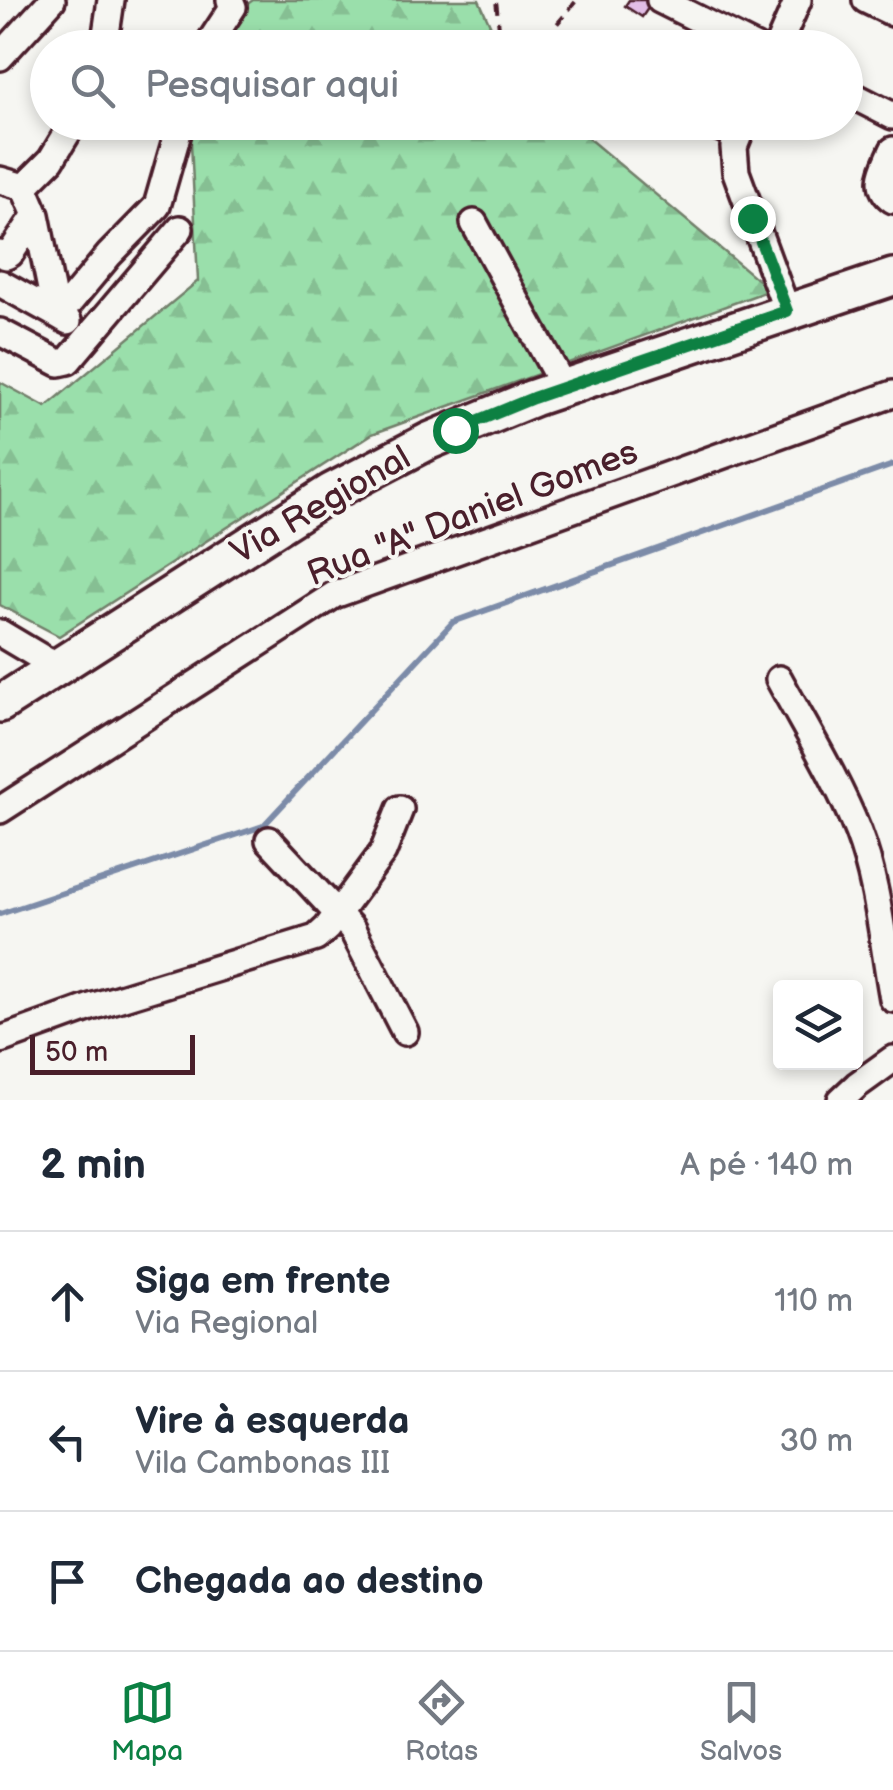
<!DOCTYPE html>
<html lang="pt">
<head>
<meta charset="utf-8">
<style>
  body { margin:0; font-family:"Balsamiq Sans",sans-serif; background:#f6f6f7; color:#1f2937 }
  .controls { position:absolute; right:30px; bottom:30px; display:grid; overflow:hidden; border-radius:10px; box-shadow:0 5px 15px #0003 }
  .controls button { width:90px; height:90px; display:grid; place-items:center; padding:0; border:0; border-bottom:2px solid #e0e1e3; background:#fff; color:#1f2937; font:50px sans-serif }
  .scale { position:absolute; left:30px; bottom:25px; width:165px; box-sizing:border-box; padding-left:10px; border:5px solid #4a1f2b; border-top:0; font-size:28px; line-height:35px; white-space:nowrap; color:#4a1f2b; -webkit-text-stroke:8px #f6f6f2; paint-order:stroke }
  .stop { position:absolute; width:30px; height:30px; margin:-22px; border:8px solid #0b8043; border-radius:50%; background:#fff }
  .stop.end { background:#0b8043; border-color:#fff; box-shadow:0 2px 10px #0008 }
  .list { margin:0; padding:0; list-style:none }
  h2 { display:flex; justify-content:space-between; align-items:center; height:130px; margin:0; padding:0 40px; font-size:42px }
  h2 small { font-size:32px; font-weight:400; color:#747a83 }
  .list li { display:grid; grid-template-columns:65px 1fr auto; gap:30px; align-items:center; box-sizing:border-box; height:140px; padding:0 40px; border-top:2px solid #e0e1e3 }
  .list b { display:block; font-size:38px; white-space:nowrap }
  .list p { margin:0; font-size:32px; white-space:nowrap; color:#747a83 }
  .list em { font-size:32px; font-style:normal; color:#747a83 }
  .icon { flex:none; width:55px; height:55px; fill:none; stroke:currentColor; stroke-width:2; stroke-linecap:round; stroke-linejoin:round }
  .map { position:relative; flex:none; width:893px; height:1100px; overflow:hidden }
  .search { position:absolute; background:#fff; box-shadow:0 5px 15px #0003; left:30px; right:30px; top:30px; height:110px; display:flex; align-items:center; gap:25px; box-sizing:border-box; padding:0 35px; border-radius:55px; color:#747a83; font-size:38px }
  .sheet { height:550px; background:#fff }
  nav { display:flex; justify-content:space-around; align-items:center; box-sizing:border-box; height:140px; border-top:2px solid #e0e1e3; background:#fff; font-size:28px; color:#747a83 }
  nav a { display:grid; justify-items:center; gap:5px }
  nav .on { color:#0b8043 }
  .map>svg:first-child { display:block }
  .forest { fill:url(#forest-firs); stroke:#727f6b; stroke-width:2.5 }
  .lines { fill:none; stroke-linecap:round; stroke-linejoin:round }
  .stream { stroke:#7b8ba8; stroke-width:6 }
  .building { fill:#e2bde6; stroke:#4a1f2b; stroke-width:2.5 }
  .minor-casing { stroke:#4a1f2b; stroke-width:32 }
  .secondary-casing { stroke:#4a1f2b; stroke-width:42 }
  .path { stroke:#4a1f2b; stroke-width:4; stroke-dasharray:10 8; stroke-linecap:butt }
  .minor { stroke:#f6f6f2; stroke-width:25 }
  .secondary { stroke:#f6f6f2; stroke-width:35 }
  .route { stroke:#0b8043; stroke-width:12 }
  .labels { text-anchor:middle; stroke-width:8; stroke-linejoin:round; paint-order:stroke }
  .street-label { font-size:35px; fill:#4a1f2b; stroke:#f6f6f2 }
</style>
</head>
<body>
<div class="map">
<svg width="893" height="1100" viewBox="0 0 893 1100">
  <defs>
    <pattern id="forest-firs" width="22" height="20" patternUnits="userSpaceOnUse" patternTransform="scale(2.5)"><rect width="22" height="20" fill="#9adfab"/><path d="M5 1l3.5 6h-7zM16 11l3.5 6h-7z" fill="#86bf93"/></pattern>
  </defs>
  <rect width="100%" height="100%" fill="#f6f6f2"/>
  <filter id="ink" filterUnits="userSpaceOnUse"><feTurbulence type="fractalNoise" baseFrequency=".01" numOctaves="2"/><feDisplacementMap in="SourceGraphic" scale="20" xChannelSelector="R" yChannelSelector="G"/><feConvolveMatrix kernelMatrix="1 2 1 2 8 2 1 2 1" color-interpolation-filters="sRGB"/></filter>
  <g filter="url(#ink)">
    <path class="forest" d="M253 0H479L500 47 187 48Z
      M190 123H570L770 290 372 434 59 636 0 605V382L46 407 198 281Z"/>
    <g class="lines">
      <path class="stream" d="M0 914 263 826 453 622 893 465"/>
    </g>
    <path class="building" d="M629 0H652L653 1 642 17 625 6Z"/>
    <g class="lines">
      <defs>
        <path id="minor" d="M660 0 756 48
          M866 0 893 13
          M104 48 111 0
          M206 48 233 7 230 0
          M777 48 798 0
          M0 57 52 0
          M846 92 893 116
          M708 122 738 136
          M744 122 734 147 736 172 787 311
          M893 150C885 169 873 186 893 200
          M0 180 24 187
          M24 187 36 215 56 314 68 321
          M24 187 51 160 74 122
          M474 223 564 388
          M0 254 6 256 10 254 36 215
          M0 283 56 314
          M59 315 109 255 157 206 181 122
          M0 332 59 363 68 361 180 229
          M0 633 57 667
          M779 679C806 729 837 779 858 832 878 884 883 944 893 999
          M0 810 334 595 893 394
          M269 840 352 929 405 1032
          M0 1040 91 1007 316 938 327 928 383 852 400 809
          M841 1100 857 1085 893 1059"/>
        <path id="secondary" d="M0 704 331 492 429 441 533 398 893 277"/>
      </defs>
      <use href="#minor" class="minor-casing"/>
      <use href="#secondary" class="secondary-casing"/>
      <path class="path" d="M496 48 500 38 496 0
        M531 48 552 30 577 0"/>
      <use href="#minor" class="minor"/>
      <use href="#secondary" class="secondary"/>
    </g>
  </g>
  <g class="lines" filter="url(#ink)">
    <path class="route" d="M455 430 533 398 787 311 752 218"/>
  </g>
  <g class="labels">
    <g class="street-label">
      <text transform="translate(320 504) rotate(-30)" y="12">Via Regional</text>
      <text transform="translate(472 512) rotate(-21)" y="12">Rua "A" Daniel Gomes</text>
    </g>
  </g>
</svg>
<div class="controls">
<button><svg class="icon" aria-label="layers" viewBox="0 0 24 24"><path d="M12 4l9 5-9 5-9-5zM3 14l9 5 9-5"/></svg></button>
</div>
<div class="scale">50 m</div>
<div class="stop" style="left:455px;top:430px"></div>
<div class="stop end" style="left:752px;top:218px"></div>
<div class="search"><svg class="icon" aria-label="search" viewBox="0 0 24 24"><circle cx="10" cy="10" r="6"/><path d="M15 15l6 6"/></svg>Pesquisar aqui</div>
</div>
<section class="sheet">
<h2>2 min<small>A pé · 140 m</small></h2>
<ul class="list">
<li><svg class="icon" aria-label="ahead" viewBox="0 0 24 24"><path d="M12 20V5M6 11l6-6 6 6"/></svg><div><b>Siga em frente</b><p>Via Regional</p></div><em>110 m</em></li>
<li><svg class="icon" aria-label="left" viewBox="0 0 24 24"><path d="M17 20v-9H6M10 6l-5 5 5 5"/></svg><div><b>Vire à esquerda</b><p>Vila Cambonas III</p></div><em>30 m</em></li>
<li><svg class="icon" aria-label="arrive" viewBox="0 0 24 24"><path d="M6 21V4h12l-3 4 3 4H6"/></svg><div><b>Chegada ao destino</b></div></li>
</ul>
</section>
<nav>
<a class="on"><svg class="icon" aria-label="map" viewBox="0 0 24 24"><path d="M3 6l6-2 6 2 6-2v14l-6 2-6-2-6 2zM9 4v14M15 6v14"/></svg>Mapa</a>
<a><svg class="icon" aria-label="directions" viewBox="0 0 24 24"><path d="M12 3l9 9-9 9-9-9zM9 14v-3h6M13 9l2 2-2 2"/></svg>Rotas</a>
<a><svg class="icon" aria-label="saved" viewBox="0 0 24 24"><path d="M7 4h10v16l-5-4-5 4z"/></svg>Salvos</a>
</nav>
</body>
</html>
